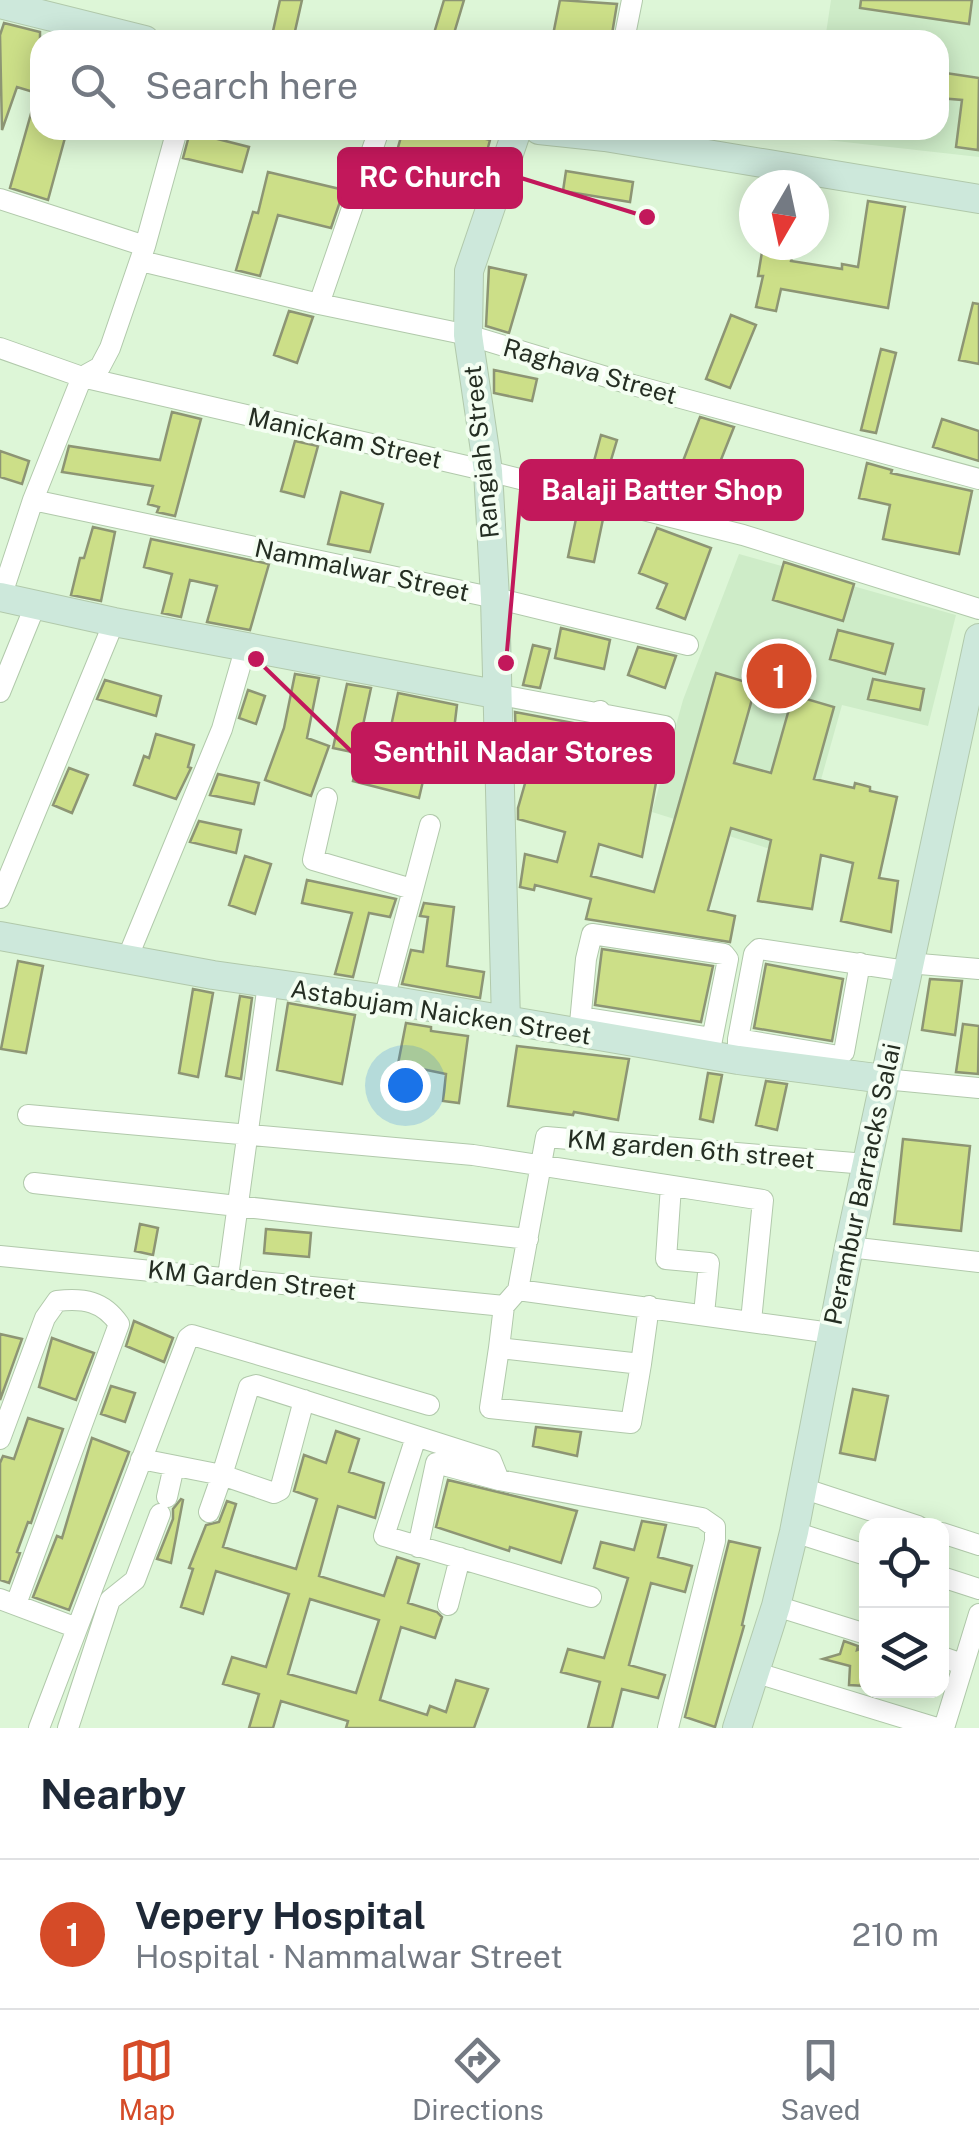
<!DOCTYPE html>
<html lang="en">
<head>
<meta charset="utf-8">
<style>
  body { margin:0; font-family:"Public Sans",sans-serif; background:#f6f6f7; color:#1f2937 }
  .controls { position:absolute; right:30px; bottom:30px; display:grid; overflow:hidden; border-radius:20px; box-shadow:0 5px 25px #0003 }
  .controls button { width:90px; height:90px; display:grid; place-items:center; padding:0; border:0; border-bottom:2px solid #e0e1e3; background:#fff; color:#1f2937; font:50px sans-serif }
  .compass { position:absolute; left:739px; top:170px; width:90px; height:90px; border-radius:50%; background:#fff; box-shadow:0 5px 25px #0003; rotate:189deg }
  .you { position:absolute; left:405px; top:1085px; width:35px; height:35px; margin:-25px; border:8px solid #fff; border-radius:50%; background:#1a73e8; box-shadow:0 0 0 15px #1a73e833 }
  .badge { display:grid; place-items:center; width:65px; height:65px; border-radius:50%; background:#d54b28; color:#fff; font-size:32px; font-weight:700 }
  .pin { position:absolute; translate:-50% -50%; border:5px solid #fff; box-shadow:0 2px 10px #0006 }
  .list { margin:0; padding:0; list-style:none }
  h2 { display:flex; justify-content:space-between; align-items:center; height:130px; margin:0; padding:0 40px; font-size:42px }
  h2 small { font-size:32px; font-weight:400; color:#747a83 }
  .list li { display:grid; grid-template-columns:65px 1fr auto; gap:30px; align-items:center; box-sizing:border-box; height:150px; padding:0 40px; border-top:2px solid #e0e1e3 }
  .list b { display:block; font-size:38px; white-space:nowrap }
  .list p { margin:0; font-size:32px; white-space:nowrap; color:#747a83 }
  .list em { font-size:32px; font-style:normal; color:#747a83 }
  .icon { flex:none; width:55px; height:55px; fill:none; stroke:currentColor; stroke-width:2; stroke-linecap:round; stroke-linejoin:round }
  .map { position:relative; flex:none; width:979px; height:1728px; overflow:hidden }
  .search { position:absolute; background:#fff; box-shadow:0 5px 25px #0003; left:30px; right:30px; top:30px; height:110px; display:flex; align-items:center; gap:25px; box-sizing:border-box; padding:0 35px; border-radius:30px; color:#747a83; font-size:38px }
  .sheet { height:280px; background:#fff }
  nav { display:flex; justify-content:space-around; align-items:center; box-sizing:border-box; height:140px; border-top:2px solid #e0e1e3; background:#fff; font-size:28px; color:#747a83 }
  nav a { display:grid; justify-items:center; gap:5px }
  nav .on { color:#d54b28 }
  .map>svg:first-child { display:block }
  .built { fill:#ceecc8 }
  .building { fill:#ccdf88; stroke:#8d9574; stroke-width:2.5; fill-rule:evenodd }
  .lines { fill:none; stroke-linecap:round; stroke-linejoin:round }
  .street-casing { stroke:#b1c9ab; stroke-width:22 }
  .secondary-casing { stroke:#b1c9ab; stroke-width:30 }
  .street { stroke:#fff; stroke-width:20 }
  .secondary { stroke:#cde8db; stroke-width:28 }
  .labels { text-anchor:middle; stroke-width:8; stroke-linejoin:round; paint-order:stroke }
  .street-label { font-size:25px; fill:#252e23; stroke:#f4fef2 }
  .leader { fill:none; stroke:#c2185b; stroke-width:4 }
  .callout-dot { fill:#c2185b; stroke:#f4fef2; stroke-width:4 }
  .callout { fill:#c2185b; stroke:#c2185b; stroke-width:4 }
  .callout-label { font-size:28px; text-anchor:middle; font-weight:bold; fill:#fff }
</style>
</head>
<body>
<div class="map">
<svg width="979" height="1728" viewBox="0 0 979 1728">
  <rect width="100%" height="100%" fill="#ddf6d7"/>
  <path class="built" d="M831 0H979V157L809 138 810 130H939V40H825Z
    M739 554 956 615 928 726 842 705 799 858 652 812 683 700Z"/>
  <path class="building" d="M280 0H302L293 40H271Z
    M444 0H464L452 40H432Z
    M560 0 617 4 611 40H552Z
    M861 0H972L969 24 860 8Z
    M4 23 40 32V94L17 87 2 130 0 35Z
    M939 72 979 78 978 150 956 147 962 100 939 98Z
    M36 96 40 97V130L66 134 48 200 10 188Z
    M403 130H453L490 140 479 181 395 158Z
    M190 132 249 147 242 172 183 158Z
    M566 171 633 182 630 202 563 191Z
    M268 172 344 190 331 228 278 215 260 276 236 270 253 212 258 213Z
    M868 201 905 207 888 308 781 289 776 311 756 307 763 276H758L763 246 793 251 791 261 842 269V264L858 267Z
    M489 267 526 275 509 333 486 326Z
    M973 303 979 304V364L959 360Z
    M289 311 313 317 297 363 274 355Z
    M731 315 756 325 730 388 706 379Z
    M881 349 896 353 876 433 861 430Z
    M494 370 537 379 532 401 494 393Z
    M172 412 201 419 175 516 157 512 159 507 148 504 153 486 62 472 69 446 160 460Z
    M700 417 734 427 701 510 668 500Z
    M942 419 979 431V461L933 447Z
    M601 435 617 440 605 480 590 476Z
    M295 441 318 446 304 497 281 491Z
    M0 451 29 461 22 484 0 477Z
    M867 463 892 470 891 473 972 491 959 554 883 539 890 505 859 498Z
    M341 492 383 504 370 552 328 544Z
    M577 514 603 519 594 562 568 557Z
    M93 527 115 532 101 601 71 595 80 558H84Z
    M657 528 711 548 685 619 657 608 667 584 639 573Z
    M151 539 269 564 250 630 207 622 217 586 190 580 181 617 162 613 172 574 144 567Z
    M784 562 854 584 843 621 773 600Z
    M561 628 610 640 604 669 555 658Z
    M838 630 893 644 885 674 830 659Z
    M533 645 550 649 540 688 523 685Z
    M638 647 676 656 665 688 628 675Z
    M716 673 756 685 734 763 771 773 793 695 834 707 814 779 854 788 855 783 870 787V791L897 797 879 878 898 881 891 932 841 921 853 863 821 855 812 909 758 901 771 840 731 828 708 910 735 916 730 942 586 919 591 899 535 885 534 890 520 887 525 854 557 862 565 832 518 819V808L528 773 517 774 515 712 584 725 580 762 590 771 604 766 611 730 670 739 665 757 661 756 642 857 599 844 591 876 654 892Z
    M295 674 319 678 307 738 329 746 311 796 265 780 284 728Z
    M873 679 924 689 920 710 868 699Z
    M105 680 161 696 156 716 97 699Z
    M347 684 371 688 357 753 333 748Z
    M248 690 265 696 256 724 239 718Z
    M398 693 457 705 453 738 481 742 478 772 427 764 419 798 353 781 360 754 384 760Z
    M156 734 194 745 188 767 191 768 176 799 134 785 144 756 149 758Z
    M69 768 88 775 72 813 53 805Z
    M218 774 259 783 254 804 210 795Z
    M199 821 241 830 236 853 190 842Z
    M245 856 271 864 255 914 229 905Z
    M307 880 396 899 390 917 369 913 353 977 335 974 352 913 302 903Z
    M424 903 454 907 447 966 484 972 480 998 402 984 411 950 423 952 428 917 420 916Z
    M602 949 713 966 701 1022 595 1005Z
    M18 961 43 966 26 1053 1 1049Z
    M766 964 843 979 832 1041 754 1028Z
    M930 979 962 981 955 1035 922 1030Z
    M193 989 213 993 198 1077 179 1073Z
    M240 996 252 998 241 1079 226 1076Z
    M288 1003 355 1015 342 1084 277 1070Z
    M406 1023 431 1027V1031L468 1036 459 1103 443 1101 446 1074 398 1064Z
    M963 1024 979 1026 978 1074 956 1072Z
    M517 1046 629 1059 618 1120 574 1112 573 1115 508 1106Z
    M708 1073 722 1075 713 1122 700 1119Z
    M766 1081 787 1084 777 1130 756 1125Z
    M903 1139 970 1146 961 1231 894 1224Z
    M140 1224 158 1228 153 1255 135 1251Z
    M266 1229 311 1233 309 1257 264 1253Z
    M134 1321 173 1338 164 1362 126 1346Z
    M0 1334 22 1339 0 1400Z
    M52 1338 94 1353 76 1400 39 1387Z
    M111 1386 135 1393 125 1422 101 1414Z
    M853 1389 888 1396 875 1460 840 1453Z
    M28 1418 63 1429 31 1523 28 1522 17 1552 20 1553 9 1583 0 1580V1463L3 1456 14 1459Z
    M536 1427 581 1432 577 1456 533 1446Z
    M336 1431 359 1439 349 1472 384 1483 375 1518 338 1506 319 1576 384 1596 397 1557 419 1564 408 1603 437 1612 442 1617 435 1638 401 1627 380 1700 427 1715 430 1706 446 1712 456 1680 488 1689 474 1728H346L348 1721 281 1701 273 1728H249L259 1694 223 1684 232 1657 266 1667 289 1594 216 1571 203 1614 181 1607 193 1569 189 1568 206 1525 219 1522 227 1501 236 1504 223 1547 296 1569 317 1499 294 1491 304 1455 326 1463ZM310 1599 379 1620 356 1693 288 1674Z
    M92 1438 129 1452 69 1610 33 1597 57 1536 62 1538Z
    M448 1480 577 1511 561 1563 510 1547 509 1551 436 1527Z
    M181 1499 183 1500 171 1563 157 1559 173 1519V1509Z
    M642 1521 666 1525 658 1557 692 1566 685 1592 651 1583 629 1665 665 1675 658 1698 622 1689 612 1728H588L600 1682 561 1672 568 1649 604 1658 628 1578 594 1568 601 1542 634 1550Z
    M729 1541 760 1548 742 1625 744 1626 715 1727 685 1717Z
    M844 1641 858 1646 857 1650 866 1647V1686L849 1685 850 1666 823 1659 840 1654Z"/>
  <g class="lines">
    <defs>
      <path id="street" d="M624 40 632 0
        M0 199 145 246
        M141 261 319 304 468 335 633 385 979 479
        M319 304 379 130
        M0 348 82 377 488 471 743 535 979 609
        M33 500 495 598 688 645
        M1 597 33 500 82 377 100 367 110 348 145 246 177 130
        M0 692 35 606
        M495 694 665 726
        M593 758 600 711
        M327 798 313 860 412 889
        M0 898 114 622
        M127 959 222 729 246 646
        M908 963 979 969
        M384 999 430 825
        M581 1017 712 1038
        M579 1034 586 959 592 934 724 954 728 959 709 1055
        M738 1039 839 1056 844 1052 860 963
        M738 1060V1039L754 954 759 949 906 971
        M884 1079 979 1088
        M28 1115 473 1155 763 1200 751 1321
        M34 1183 528 1239
        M671 1186 666 1259 709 1263 704 1314
        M849 1247 979 1262
        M0 1256 504 1306
        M228 1277 268 984
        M518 1290 831 1333
        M504 1306 518 1290 546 1137 866 1164
        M504 1306 499 1348 641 1364 649 1306
        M499 1348 490 1408 631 1423 641 1364
        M416 1437 384 1536 591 1597
        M0 1439 45 1318 57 1301C84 1298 103 1301 119 1324L16 1604
        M141 1459 222 1475 249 1387 256 1385 491 1460 499 1480
        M802 1488 918 1526
        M167 1497 174 1466
        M209 1512 222 1475 274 1493 280 1490 304 1400
        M794 1532 866 1555
        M942 1533 979 1545
        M418 1547 436 1463 499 1480 702 1518 715 1527V1541L668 1728
        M942 1577 979 1589
        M0 1599 77 1628
        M448 1605 460 1558
        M776 1606 866 1634
        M942 1657 962 1664
        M754 1672 937 1728
        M39 1728 188 1338 192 1335 429 1405
        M68 1728 110 1600 135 1580 160 1514
        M944 1728 979 1614"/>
      <path id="secondary" d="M0 4 145 40
        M539 130 605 137 979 199
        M0 597 114 622 495 694
        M0 936 213 975 384 999 738 1060 884 1079
        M506 1021 495 598 488 471 468 335 469 271 517 130
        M737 1728 776 1606 794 1532 849 1247 979 638"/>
    </defs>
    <use href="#street" class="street-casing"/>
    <use href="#secondary" class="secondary-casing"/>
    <use href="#street" class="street"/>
    <use href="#secondary" class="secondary"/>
  </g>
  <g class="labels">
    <g class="street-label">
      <text transform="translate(590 371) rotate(16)" y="9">Raghava Street</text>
      <text transform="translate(345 438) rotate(13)" y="9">Manickam Street</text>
      <text transform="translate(481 452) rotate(-96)" y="9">Rangiah Street</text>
      <text transform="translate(362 570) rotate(12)" y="9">Nammalwar Street</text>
      <text transform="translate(441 1012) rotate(9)" y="9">Astabujam Naicken Street</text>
      <text transform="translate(691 1149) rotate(5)" y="9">KM garden 6th street</text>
      <text transform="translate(862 1184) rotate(-78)" y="9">Perambur Barracks Salai</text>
      <text transform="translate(252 1280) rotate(6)" y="9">KM Garden Street</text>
    </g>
  </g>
  <path class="leader" d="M647 217L521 178M506 663L521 490M256 659L353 753"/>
  <g class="callout-dot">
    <circle cx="647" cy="217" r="10"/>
    <circle cx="506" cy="663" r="10"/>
    <circle cx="256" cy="659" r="10"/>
  </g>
  <g class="callout">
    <rect x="339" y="149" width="182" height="58" rx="10"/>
    <rect x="521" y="461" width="281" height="58" rx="10"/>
    <rect x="353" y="724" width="320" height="58" rx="10"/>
  </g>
  <g class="callout-label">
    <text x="430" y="187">RC Church</text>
    <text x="662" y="500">Balaji Batter Shop</text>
    <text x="513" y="762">Senthil Nadar Stores</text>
  </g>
</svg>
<div class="controls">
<button><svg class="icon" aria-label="locate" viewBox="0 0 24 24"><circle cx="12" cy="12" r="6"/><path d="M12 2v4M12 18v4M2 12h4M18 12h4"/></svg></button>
<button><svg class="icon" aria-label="layers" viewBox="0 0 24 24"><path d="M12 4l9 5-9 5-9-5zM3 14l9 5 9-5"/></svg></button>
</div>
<svg class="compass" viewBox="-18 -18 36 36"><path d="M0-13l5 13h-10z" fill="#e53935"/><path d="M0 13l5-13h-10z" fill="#747a83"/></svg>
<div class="you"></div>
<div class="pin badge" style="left:779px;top:676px">1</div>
<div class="search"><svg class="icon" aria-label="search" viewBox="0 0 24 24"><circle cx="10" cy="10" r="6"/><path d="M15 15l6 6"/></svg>Search here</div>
</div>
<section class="sheet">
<h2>Nearby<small></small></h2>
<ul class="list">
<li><span class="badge">1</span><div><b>Vepery Hospital</b><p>Hospital · Nammalwar Street</p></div><em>210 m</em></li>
</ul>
</section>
<nav>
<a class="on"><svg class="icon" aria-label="map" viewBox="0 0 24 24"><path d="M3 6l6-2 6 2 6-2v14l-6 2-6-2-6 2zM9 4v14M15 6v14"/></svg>Map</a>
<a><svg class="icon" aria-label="directions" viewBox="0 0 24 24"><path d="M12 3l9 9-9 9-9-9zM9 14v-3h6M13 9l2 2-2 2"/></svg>Directions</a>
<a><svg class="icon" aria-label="saved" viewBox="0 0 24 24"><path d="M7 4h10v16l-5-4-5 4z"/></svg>Saved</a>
</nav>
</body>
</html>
